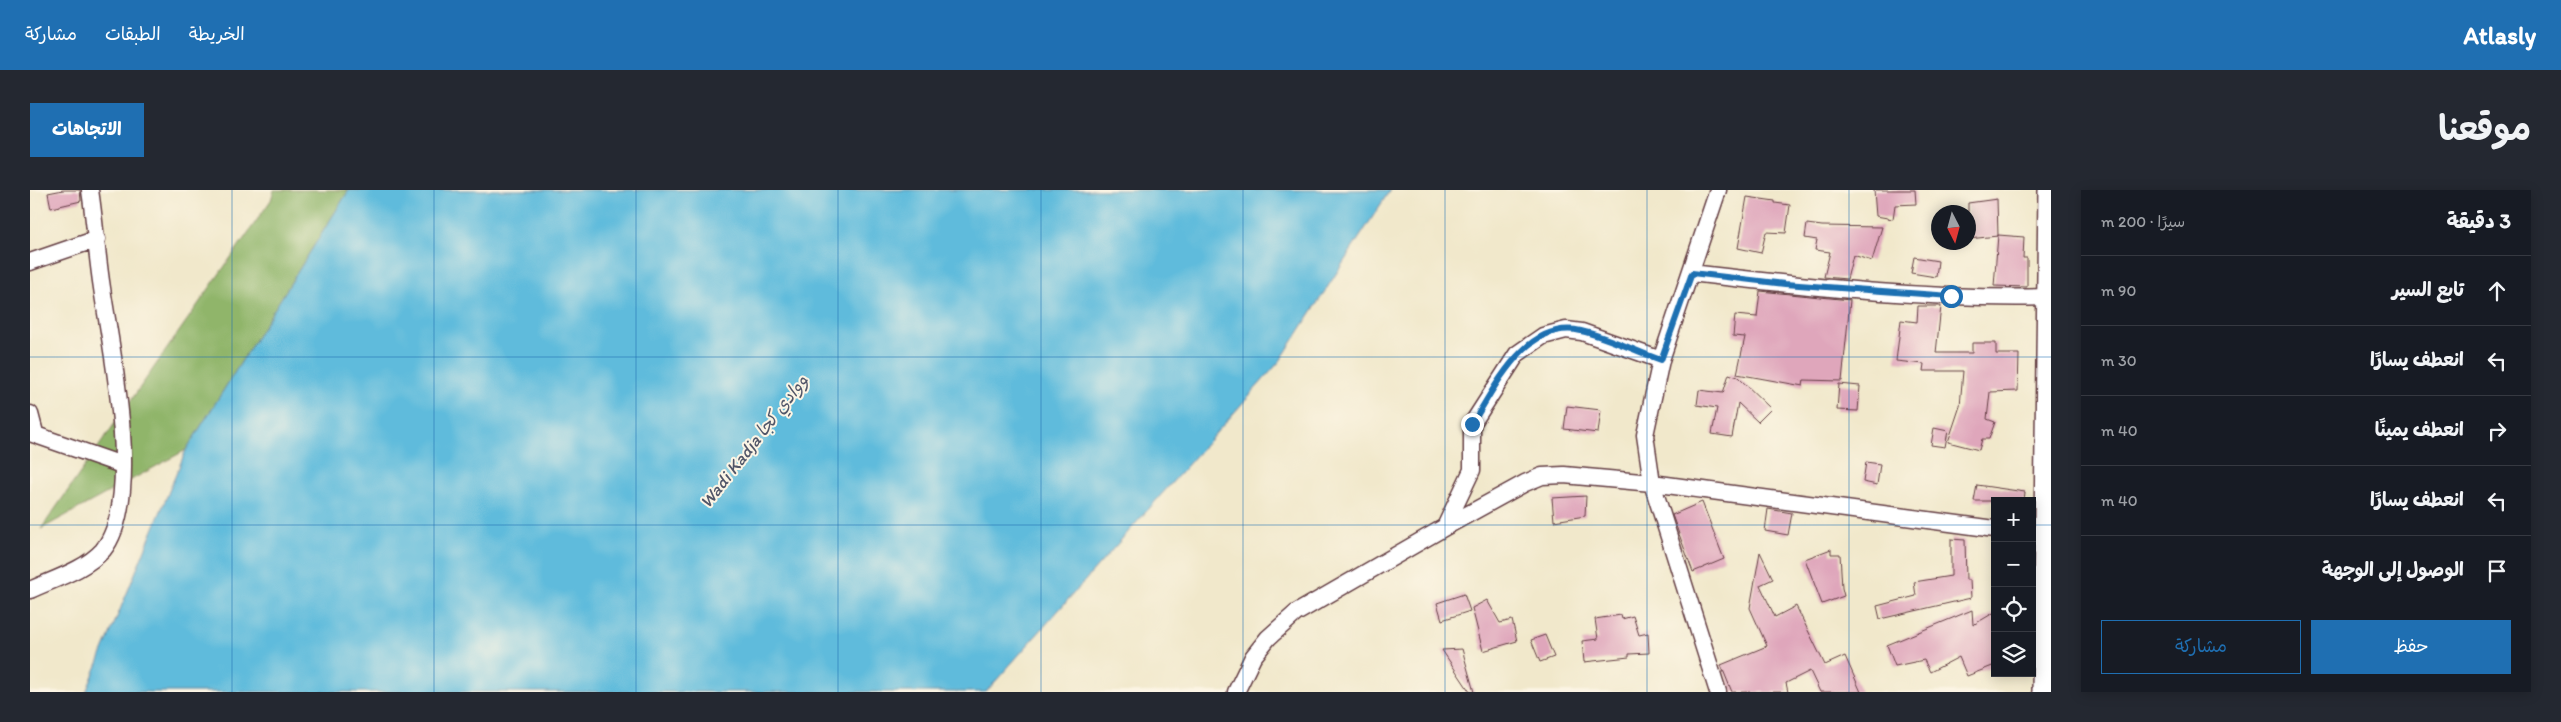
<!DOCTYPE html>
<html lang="ar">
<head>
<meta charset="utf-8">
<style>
  body { margin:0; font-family:Itim,"Playpen Sans Arabic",sans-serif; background:#242831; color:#f1f3f6; direction:rtl }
  .controls { position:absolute; right:15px; bottom:15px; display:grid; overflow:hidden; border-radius:0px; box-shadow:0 2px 12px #0003 }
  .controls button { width:45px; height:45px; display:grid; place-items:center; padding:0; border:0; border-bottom:1px solid #363941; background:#171b24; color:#f1f3f6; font:25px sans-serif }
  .compass { position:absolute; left:1901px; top:15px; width:45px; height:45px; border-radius:50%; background:#171b24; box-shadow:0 2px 12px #0003; rotate:174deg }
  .stop { position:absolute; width:15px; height:15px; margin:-11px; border:4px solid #1f6fb2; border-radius:50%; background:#fff }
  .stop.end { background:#1f6fb2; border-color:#fff; box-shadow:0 1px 5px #0008 }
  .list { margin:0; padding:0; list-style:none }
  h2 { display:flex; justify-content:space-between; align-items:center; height:65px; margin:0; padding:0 20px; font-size:21px }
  h2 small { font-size:16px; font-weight:400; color:#9ea1a6 }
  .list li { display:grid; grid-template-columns:32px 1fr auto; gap:15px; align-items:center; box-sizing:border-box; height:70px; padding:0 20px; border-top:1px solid #363941 }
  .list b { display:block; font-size:19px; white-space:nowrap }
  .list em { font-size:16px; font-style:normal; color:#9ea1a6 }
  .actions { display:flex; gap:10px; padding:15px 20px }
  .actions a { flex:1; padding:11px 0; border:1px solid #1f6fb2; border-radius:0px; text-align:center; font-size:18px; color:#1f6fb2 }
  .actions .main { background:#1f6fb2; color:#fff }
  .icon { flex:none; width:28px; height:28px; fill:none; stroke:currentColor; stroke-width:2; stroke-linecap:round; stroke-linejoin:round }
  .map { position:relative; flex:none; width:2021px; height:502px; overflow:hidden; direction:ltr; border-radius:0px }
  header { display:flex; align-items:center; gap:30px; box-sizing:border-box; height:70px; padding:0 25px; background:#1f6fb2; color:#fff }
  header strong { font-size:24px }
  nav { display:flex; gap:28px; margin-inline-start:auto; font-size:18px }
  .intro { display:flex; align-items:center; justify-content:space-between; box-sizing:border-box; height:120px; padding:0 30px }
  h1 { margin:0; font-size:35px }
  .button { padding:12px 22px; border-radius:0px; background:#1f6fb2; color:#fff; font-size:18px; font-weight:700 }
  main { display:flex; gap:30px; padding:0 30px }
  aside { flex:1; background:#171b24; border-radius:0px; box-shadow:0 2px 12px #0003 }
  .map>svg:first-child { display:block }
  .forest { fill:#90b56a; stroke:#6d6a4a }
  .water { fill:#5ebbdc; stroke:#546d84 }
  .building { fill:#dfa6bb }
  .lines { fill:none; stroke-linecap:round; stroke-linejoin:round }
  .minor-casing { stroke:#633d43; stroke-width:19 }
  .tertiary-casing { stroke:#633d43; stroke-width:24 }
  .minor { stroke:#fff; stroke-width:16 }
  .tertiary { stroke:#fff; stroke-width:21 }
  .route { stroke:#1f6fb2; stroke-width:6 }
  .grid { fill:none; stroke:#1f6fb2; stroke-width:1; stroke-opacity:0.55 }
  .labels { text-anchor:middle; stroke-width:4; stroke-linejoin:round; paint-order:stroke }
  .water-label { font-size:18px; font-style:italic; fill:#515669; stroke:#fcf5e5 }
</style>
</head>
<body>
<header>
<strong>Atlasly</strong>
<nav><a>الخريطة</a><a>الطبقات</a><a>مشاركة</a></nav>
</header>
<div class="intro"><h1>موقعنا</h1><a class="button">الاتجاهات</a></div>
<main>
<aside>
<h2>3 دقيقة<small>سيرًا · 200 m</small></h2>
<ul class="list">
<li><svg class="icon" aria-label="ahead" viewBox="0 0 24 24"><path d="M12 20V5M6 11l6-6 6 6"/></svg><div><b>تابع السير</b></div><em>90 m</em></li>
<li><svg class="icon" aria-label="left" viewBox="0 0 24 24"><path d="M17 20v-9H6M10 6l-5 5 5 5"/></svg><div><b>انعطف يسارًا</b></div><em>30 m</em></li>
<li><svg class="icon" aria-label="right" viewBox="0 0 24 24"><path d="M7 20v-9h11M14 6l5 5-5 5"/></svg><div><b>انعطف يمينًا</b></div><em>40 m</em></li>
<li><svg class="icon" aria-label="left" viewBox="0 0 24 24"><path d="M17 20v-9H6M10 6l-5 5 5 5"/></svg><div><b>انعطف يسارًا</b></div><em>40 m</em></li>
<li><svg class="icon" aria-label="arrive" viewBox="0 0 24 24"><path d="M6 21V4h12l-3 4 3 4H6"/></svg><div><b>الوصول إلى الوجهة</b></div></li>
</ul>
<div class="actions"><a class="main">حفظ</a><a>مشاركة</a></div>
</aside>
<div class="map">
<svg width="2021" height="502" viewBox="0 0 2021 502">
  <rect width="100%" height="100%" fill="#fcf5e5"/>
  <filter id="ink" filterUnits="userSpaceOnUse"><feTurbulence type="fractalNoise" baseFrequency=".02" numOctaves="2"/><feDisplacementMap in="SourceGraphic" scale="10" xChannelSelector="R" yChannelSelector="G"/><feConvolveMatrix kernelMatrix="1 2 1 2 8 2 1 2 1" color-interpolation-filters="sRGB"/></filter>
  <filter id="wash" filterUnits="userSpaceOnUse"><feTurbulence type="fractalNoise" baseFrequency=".0096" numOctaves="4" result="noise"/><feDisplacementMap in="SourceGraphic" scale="20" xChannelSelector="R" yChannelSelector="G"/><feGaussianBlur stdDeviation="1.12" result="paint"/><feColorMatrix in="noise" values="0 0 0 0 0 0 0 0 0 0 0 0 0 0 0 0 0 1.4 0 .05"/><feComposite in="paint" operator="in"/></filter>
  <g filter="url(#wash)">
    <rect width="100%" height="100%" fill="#f1e8cb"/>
    <path class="forest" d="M244 0H319L156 260 11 339 241 10Z"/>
    <path class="water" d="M319 0H1360L1250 171 956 502H56L156 260Z"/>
    <g id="blocks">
      <path class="building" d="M33 0H50L51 11 21 18 18 3Z
        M1844 0H1885L1886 14 1865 15 1863 29 1846 26Z
        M1717 7 1745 11V13L1760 15 1756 43 1736 42 1731 63 1708 58Z
        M1967 9 1968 46 1938 49V13Z
        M1777 34 1792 36 1852 37 1842 71 1823 65 1817 89 1794 87 1800 62 1785 60 1787 50 1775 48Z
        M1968 45 1994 47 1993 68H1997V97L1964 96Z
        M1884 67 1908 71 1906 87 1881 83Z
        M1730 101 1820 110 1812 191 1774 190 1773 196 1707 184 1715 147 1703 146 1705 125 1727 127Z
        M1888 116H1911L1906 163H1942V153H1966V164H1989L1988 201 1960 202 1957 229 1965 232 1959 249H1952L1949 260 1918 252 1930 216 1933 181H1893L1894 174 1866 171 1871 130 1887 132Z
        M1699 184 1708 187 1741 219 1728 232 1708 213 1702 247 1682 244 1687 218 1667 215 1669 200 1693 203Z
        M1809 194 1830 196 1828 221 1807 220Z
        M1537 216 1571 220 1568 243 1534 239Z
        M1904 238 1918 241 1915 257 1901 255Z
        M1836 272 1850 274 1847 295 1833 292Z
        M1947 295 1995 302 1994 311H1944Z
        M1556 306 1555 326 1524 331 1522 308Z
        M1672 312 1694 369 1663 382 1642 325Z
        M1738 319 1762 323 1758 345 1735 341Z
        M1921 349 1935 350 1936 390H1940L1941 408 1850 429 1847 416 1886 406 1884 392 1921 386Z
        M1801 359V364H1810L1812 398 1814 406 1792 414 1775 369Z
        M1730 362 1743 389 1730 395 1745 427 1766 416 1795 475 1815 466 1831 502H1790L1780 481 1756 493 1758 502H1702L1691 475 1737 456 1720 418Z
        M1434 404 1440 421 1412 430 1407 413Z
        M1457 410 1470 433 1482 430 1487 451 1453 461 1442 418Z
        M1942 420 1943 435 1965 422V475L1937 486 1929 467 1900 482 1894 470 1865 476 1857 455Z
        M1591 425 1592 429 1603 426 1609 445 1618 443 1619 463 1599 464V467L1554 472 1552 451 1568 449 1565 429Z
        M1515 445 1524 467 1510 472 1501 450Z
        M1432 459 1444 502H1440L1412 460Z"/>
    </g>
  </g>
  <g filter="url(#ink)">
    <use href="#blocks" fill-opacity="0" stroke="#633d43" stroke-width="1"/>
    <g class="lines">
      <defs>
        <path id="minor" d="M0 72 67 49
          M1661 83C1780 97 1901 110 2021 107
          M0 224 5 243
          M0 243 92 275
          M1415 337 1442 280V234L1487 164 1513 146 1536 140 1552 142 1631 170
          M0 400C24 389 55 380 73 360 114 309 81 160 72 98 67 66 65 33 60 0
          M1206 502 1223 467 1238 448 1266 423 1415 337 1495 293 1512 286 1534 285 1622 293 1965 339
          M1688 502 1622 293 1615 245 1631 170 1688 0"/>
        <path id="tertiary" d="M2013 502 2019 0"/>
      </defs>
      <use href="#minor" class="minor-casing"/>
      <use href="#tertiary" class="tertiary-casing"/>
      <use href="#minor" class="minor"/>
      <use href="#tertiary" class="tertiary"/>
    </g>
  </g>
  <g class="lines" filter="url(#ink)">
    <path class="route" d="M1442 234C1466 196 1496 129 1551 141 1578 147 1605 161 1631 170L1662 83 1755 94 1921 106"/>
  </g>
  <path class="grid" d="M202 0V502M404 0V502M606 0V502M808 0V502M1011 0V502M1213 0V502M1415 0V502M1617 0V502M1819 0V502M0 167H2021M0 335H1965M2002 335H2021"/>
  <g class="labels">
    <g class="water-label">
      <text transform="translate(724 251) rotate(-52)" y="6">Wadi Kadja ووادي كجا</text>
    </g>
  </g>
</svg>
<div class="controls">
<button>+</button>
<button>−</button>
<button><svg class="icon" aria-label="locate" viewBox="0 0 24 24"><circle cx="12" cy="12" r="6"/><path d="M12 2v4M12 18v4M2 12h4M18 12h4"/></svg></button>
<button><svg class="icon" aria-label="layers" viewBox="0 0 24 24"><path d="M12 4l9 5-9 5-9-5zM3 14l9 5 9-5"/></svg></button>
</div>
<svg class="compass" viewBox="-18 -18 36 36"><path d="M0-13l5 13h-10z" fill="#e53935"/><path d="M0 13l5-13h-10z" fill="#9ea1a6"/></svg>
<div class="stop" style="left:1921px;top:106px"></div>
<div class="stop end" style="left:1442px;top:234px"></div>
</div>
</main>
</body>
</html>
